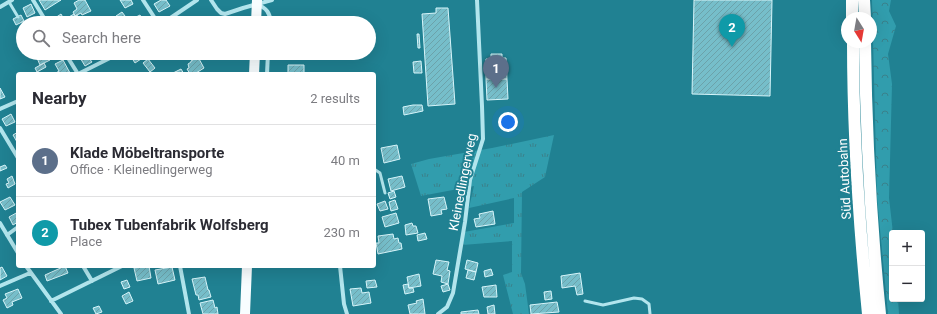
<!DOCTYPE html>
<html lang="en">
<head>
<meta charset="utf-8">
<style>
  body { margin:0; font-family:Roboto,sans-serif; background:#f7f7f7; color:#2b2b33 }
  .controls { position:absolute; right:12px; bottom:12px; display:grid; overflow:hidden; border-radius:4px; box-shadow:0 4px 16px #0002 }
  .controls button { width:36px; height:36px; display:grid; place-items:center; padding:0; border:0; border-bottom:1px solid #e1e1e2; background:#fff; color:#2b2b33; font:20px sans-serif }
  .compass { position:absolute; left:841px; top:12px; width:36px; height:36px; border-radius:50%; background:#fff; box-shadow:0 4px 16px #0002; rotate:169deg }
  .you { position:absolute; left:508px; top:122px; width:14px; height:14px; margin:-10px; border:3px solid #fff; border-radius:50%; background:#1a73e8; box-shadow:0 0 0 6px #1a73e833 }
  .badge { display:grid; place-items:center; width:26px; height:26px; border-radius:50%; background:#895d50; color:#fff; font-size:13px; font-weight:700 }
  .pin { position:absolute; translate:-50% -33px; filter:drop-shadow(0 1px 2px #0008) }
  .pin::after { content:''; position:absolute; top:21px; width:14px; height:12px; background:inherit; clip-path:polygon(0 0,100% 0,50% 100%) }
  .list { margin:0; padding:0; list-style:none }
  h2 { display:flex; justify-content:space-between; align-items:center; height:52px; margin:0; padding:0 16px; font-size:17px }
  h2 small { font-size:13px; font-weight:400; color:#7c7c81 }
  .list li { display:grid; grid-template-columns:26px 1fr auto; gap:12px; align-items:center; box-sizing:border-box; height:72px; padding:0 16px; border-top:1px solid #e1e1e2 }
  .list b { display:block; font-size:15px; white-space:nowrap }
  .list p { margin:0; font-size:13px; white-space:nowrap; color:#7c7c81 }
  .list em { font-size:13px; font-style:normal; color:#7c7c81 }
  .icon { flex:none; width:22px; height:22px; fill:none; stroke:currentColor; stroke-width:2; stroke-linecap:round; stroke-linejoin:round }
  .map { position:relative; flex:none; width:937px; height:314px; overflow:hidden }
  .search { position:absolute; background:#fff; box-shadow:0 4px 16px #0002; left:16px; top:16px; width:360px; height:44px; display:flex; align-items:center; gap:10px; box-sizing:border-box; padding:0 14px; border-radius:22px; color:#7c7c81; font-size:15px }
  .panel { position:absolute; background:#fff; box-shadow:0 4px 16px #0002; left:16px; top:72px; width:360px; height:196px; border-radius:4px }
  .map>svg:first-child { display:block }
  .grass { fill:url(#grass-tufts) }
  .forest { fill:url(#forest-crowns) }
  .building { fill:url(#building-hatch); stroke:#d7f5fa }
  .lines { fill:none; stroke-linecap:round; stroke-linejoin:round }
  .service { stroke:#b2e5ed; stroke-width:3 }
  .minor { stroke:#b2e5ed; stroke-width:4 }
  .primary { stroke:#f8fdff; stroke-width:10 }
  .motorway { stroke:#fff; stroke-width:12 }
  .labels { text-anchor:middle; stroke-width:4; stroke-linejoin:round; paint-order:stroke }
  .street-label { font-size:13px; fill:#fff; stroke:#208192 }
</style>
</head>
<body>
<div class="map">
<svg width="937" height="314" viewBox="0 0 937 314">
  <defs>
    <pattern id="grass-tufts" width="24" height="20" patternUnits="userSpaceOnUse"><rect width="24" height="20" fill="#319dad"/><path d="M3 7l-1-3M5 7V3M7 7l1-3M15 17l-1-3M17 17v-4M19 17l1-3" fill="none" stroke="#3a818b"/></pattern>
    <pattern id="forest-crowns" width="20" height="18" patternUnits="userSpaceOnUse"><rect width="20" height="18" fill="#319dad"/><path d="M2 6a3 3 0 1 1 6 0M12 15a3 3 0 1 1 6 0" fill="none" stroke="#3a818b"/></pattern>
    <pattern id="building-hatch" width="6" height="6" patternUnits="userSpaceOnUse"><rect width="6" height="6" fill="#76beca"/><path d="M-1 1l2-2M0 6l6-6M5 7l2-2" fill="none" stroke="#6ca2aa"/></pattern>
  </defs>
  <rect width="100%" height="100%" fill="#208192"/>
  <path class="grass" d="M554 135 545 177 522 192 521 273 525 284 529 314H513L503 275 512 272V241L462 245 464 232 514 223V198L469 208 474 186 421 196 411 164 429 159 492 148Z"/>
  <path class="forest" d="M872 0H891L889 11 896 26 888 54 892 84 889 198 893 233 892 299H898L899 314H888L877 197Z"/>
  <path class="building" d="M39 0H61L45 10Z
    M79 0H85L91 11 82 15 81 13 75 16 73 12 77 9 74 3Z
    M120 0H131L133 4 125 8Z
    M161 0H166L170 6 159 12 154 4Z
    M694 0H772L770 96 692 94Z
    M31 4 35 13 27 17 23 8Z
    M436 8H448L455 104 428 106 422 14 436 13Z
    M122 12 125 16 119 20 116 16Z
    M61 14 66 23H54L52 20Z
    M74 14 75 16 77 15 79 19 70 23 67 18Z
    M21 15 24 21 16 25 13 19Z
    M140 15 145 23H132L130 20Z
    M230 17H242V23H230Z
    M417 34H419L420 48H418Z
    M47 53 50 60 40 65 37 58Z
    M85 53 92 62 85 66 79 56Z
    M134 53H141L144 57 135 63 130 55Z
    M231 53H239L240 55 235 58Z
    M491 54H502V58H506L507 79H486V59H491Z
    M198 57 204 68 196 73V74H190L187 69 189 68 188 64 191 62V61Z
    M148 59 155 68 150 72 143 63Z
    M63 60 70 73 68 74H57L56 73 59 71 55 64Z
    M421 61 422 73H414L413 62Z
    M44 63 46 67 37 72 35 68Z
    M288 65H304V74H288Z
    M181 69 184 74H171Z
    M486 79H507L508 99 487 100Z
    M0 88 5 97 0 99Z
    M413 105H422L423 111 404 115 403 107Z
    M11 114 15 122 6 126 2 119Z
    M18 132V142H17L13 135Z
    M397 145 400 159 384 163 381 148Z
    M5 165 7 168 0 171V167Z
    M12 176 15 184 8 188 6 184 9 183 7 179Z
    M402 176 405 187 391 191 388 179Z
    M394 191 396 197 390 199 388 193Z
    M10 197 15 205 5 210 0 202Z
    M444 197 447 209 441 210 442 214 431 216 428 199Z
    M395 200 398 209 391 211 389 202Z
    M385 201 388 209 380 211 377 204Z
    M493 211 495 224 476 227 474 219 480 218 479 214Z
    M18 212V222L13 225 9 217Z
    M396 213 399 223 385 227 382 217Z
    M412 223 413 226H416L418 233 406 235 405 225Z
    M425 233 427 239 418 241 417 235Z
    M393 234 394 239 398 238 399 243H401L402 249 378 254 376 243H379L378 236Z
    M436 260 449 262 447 270 450 271 448 284 441 282 442 276 433 274Z
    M467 260 478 263 476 272 465 269Z
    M65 266 68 273 47 281 45 275Z
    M149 266 151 278 137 281 134 268Z
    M2 267 7 276 0 280V268Z
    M172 267 175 280 158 284 155 270Z
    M491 269 493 275 485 277 484 271Z
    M468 270 476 272 474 280 466 278Z
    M580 273 583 294 577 295 575 286 562 288 561 276Z
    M419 274 421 286 409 288 407 277Z
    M205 277 208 290H209L211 297 199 300 198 295H196L192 279Z
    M127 280 130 287 124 289 121 282Z
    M375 280 377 287 367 288 366 281Z
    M408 284 409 288H413L414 292 405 294 403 285Z
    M448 284 450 290 443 292 441 286Z
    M496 285 497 297H484L482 287Z
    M361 288 362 293 369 292 371 303 353 306 350 289Z
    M18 289 22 298 12 302 13 305 7 308 3 300 7 298 5 294Z
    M551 291 552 299 545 300 544 292Z
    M129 292 133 301 126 304 122 296Z
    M423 299 425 314H410L408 305 417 303 416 301Z
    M213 300 215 308 217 307 218 314H203L200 303Z
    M557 302 559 312 531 314 530 305Z
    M494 305 495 314H488L487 307Z
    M99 306 102 312 96 314 93 308Z
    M478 310 479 314H461V312Z"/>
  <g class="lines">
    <path class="service" d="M9 2 18 17
      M374 169 380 173 385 193
      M585 301 603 305 634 298 642 299 649 304 650 314"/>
    <path class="minor" d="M33 0 47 23
      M143 0 158 23
      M211 0 217 9 221 13 225 14 243 8 272 0
      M257 4C266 8 271 13 270 23
      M0 7 12 0
      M163 23 197 0
      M65 53 78 74
      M78 74 120 53
      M267 74 268 53
      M0 109 18 101
      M0 128 18 158
      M0 223 18 253
      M7 235 18 227
      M26 266 61 314
      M83 266 92 281
      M180 266 189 314
      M340 266 344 304 347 314
      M0 286 30 273
      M51 301 122 266
      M438 314 447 307 453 293 465 222 470 180 483 139 482 106 477 0"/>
    <path class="primary" d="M256 23 257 0
      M254 74 255 53
      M245 314 247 266"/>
    <path class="motorway" d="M852 0V18
      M864 0 865 18
      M853 42C853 133 859 224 868 314
      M865 42C866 133 871 224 880 314"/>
  </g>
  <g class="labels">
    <g class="street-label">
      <text transform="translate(844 179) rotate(-93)" y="5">Süd Autobahn</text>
      <text transform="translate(462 182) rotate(-79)" y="5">Kleinedlingerweg</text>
    </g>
  </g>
</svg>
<div class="controls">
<button>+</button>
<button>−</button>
</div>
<svg class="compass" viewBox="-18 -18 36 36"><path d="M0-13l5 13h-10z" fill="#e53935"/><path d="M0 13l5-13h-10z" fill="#7c7c81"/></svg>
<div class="you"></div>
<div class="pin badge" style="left:496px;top:88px;background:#5c6f8a">1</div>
<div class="pin badge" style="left:732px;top:47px;background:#0f9aa8">2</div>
<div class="search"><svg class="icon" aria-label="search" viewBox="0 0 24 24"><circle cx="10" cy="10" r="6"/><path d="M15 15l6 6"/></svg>Search here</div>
<section class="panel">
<h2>Nearby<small>2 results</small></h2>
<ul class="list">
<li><span class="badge" style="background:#5c6f8a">1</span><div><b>Klade Möbeltransporte</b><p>Office · Kleinedlingerweg</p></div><em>40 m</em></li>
<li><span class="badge" style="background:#0f9aa8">2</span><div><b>Tubex Tubenfabrik Wolfsberg</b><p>Place</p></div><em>230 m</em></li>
</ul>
</section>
</div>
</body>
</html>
